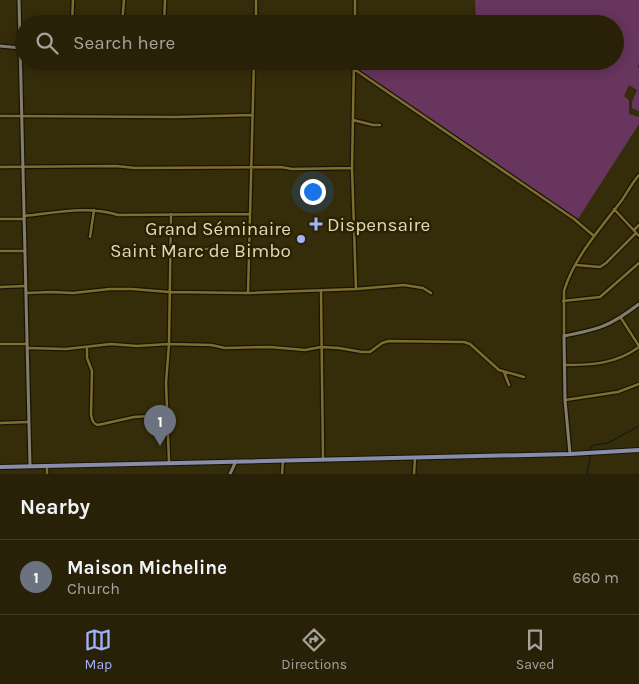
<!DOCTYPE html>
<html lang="en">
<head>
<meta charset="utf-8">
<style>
  body { margin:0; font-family:Karla,sans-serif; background:#302912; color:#f1f3f6 }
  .you { position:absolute; left:312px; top:191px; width:18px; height:18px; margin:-12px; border:4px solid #fff; border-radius:50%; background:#1a73e8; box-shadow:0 0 0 8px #1a73e833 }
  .badge { display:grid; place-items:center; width:32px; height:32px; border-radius:50%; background:#a2b2fd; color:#fff; font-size:16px; font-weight:700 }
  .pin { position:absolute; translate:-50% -41px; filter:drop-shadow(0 1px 2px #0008) }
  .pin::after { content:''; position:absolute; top:26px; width:18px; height:15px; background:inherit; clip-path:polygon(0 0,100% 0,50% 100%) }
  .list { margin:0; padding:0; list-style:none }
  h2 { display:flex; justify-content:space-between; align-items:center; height:65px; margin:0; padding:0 20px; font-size:21px }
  h2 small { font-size:16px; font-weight:400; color:#a5a39c }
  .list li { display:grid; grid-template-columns:32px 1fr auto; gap:15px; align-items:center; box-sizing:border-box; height:75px; padding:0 20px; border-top:1px solid #443e29 }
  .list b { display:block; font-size:19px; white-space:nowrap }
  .list p { margin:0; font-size:16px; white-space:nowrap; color:#a5a39c }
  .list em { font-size:16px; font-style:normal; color:#a5a39c }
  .icon { flex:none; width:28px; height:28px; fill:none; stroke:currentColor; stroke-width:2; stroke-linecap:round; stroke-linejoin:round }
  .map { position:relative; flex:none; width:639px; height:474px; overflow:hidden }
  .search { position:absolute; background:#282108; box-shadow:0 2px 12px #0003; left:15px; right:15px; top:15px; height:55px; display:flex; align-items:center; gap:12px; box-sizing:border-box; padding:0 18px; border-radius:28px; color:#a5a39c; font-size:19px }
  .sheet { height:140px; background:#282108 }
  nav { display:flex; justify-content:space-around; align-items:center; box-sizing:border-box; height:70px; border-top:1px solid #443e29; background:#282108; font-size:14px; color:#a5a39c }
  nav a { display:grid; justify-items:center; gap:2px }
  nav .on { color:#a2b2fd }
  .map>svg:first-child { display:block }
  .green { fill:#67355d }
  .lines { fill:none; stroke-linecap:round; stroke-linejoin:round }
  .stream { stroke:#09181b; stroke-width:1 }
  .street-casing { stroke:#1a1503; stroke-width:5 }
  .secondary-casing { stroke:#1a1503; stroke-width:5.5 }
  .primary-casing { stroke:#1a1503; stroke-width:6 }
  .street { stroke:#7e6e2e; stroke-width:2.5 }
  .secondary { stroke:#837d6c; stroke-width:3 }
  .primary { stroke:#888dab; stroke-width:4 }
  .poi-dot { fill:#a2b2fd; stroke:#2b2201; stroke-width:2 }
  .labels { text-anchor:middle; stroke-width:5; stroke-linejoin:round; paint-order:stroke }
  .poi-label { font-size:19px; fill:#e0d8b8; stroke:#2b2201; text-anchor:start }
</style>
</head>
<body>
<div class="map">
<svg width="639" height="474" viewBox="0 0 639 474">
  <rect width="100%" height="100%" fill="#352c0a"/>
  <path class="green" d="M475 0H639V64L637 67 639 68V111L632 108V102L637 90 629 85 624 96 629 100V114L639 117V124L578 219 359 70V61H615V24H476Z"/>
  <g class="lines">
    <path class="stream" d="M590 451 591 447 594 445 608 443 639 426
      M587 474 590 457"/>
    <defs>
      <path id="street" d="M72 24 73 0
        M122 24 124 0
        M164 24 165 0
        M256 24V0
        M355 24V0
        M354 61 352 168 356 289
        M354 69 574 219 594 236
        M0 116 176 117 252 115
        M353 120 373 125H380
        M0 167 116 166 135 168 281 167 292 169 352 168
        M614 209 639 236
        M24 216C54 213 89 205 118 215L250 214
        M0 219H24
        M634 230 639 225
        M90 237 94 210
        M171 249H208L216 245
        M0 251H24
        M576 265 600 267 606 263 636 233
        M0 287 26 286
        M321 291 323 459
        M26 293 52 292 73 293 110 289H132L169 292 248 293 356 289 404 285 423 288 431 293
        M248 293 254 61
        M563 301 600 297 639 263
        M621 318 639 346
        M564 336V291C574 257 601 228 622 200 629 190 631 184 639 175
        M0 344H27
        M87 347V358L92 371 91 415C92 420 93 424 98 425L134 417 167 415
        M27 348 66 349 111 344 137 346 169 344 211 345 225 348 270 347 305 350 321 347 339 348 362 352H370L382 343 389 341 464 342 470 344 499 370 524 377
        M564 365C592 365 616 364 639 347
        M504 372 509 385
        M565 400 618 392 639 384
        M0 423 28 422
        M169 462 166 383 169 344 171 214
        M47 466V474
        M282 474 283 461
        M414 474 415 458"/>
      <path id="secondary" d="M19 0 30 466
        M0 46 21 48
        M570 454 565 400 564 336C600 329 610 326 639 304
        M230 474 236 461"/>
      <path id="primary" d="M0 467 570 454 639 450"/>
    </defs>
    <use href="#street" class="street-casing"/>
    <use href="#secondary" class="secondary-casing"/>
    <use href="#primary" class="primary-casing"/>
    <use href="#street" class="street"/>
    <use href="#secondary" class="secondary"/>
    <use href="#primary" class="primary"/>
  </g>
  <g class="poi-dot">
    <path d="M313.5 216.5h5v5h5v5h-5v5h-5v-5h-5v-5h5z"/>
    <circle cx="301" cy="239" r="5"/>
  </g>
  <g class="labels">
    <g class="poi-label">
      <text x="327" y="231">Dispensaire</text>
      <text x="291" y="235" text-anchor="end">Grand Séminaire<tspan x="291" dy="22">Saint Marc de Bimbo</tspan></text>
    </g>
  </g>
</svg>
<div class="you"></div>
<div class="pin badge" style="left:160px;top:446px;background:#6b7280">1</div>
<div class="search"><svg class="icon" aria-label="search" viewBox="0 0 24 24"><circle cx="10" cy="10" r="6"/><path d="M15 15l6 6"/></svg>Search here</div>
</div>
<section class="sheet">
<h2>Nearby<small></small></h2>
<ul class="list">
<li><span class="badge" style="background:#6b7280">1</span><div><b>Maison Micheline</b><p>Church</p></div><em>660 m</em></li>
</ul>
</section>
<nav>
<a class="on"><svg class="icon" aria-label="map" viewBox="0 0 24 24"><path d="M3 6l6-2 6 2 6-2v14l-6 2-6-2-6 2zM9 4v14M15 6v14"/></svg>Map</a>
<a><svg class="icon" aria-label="directions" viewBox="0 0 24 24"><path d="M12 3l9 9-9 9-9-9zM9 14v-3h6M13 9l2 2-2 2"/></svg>Directions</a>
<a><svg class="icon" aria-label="saved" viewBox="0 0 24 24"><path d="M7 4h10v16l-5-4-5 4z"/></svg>Saved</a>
</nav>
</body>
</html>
